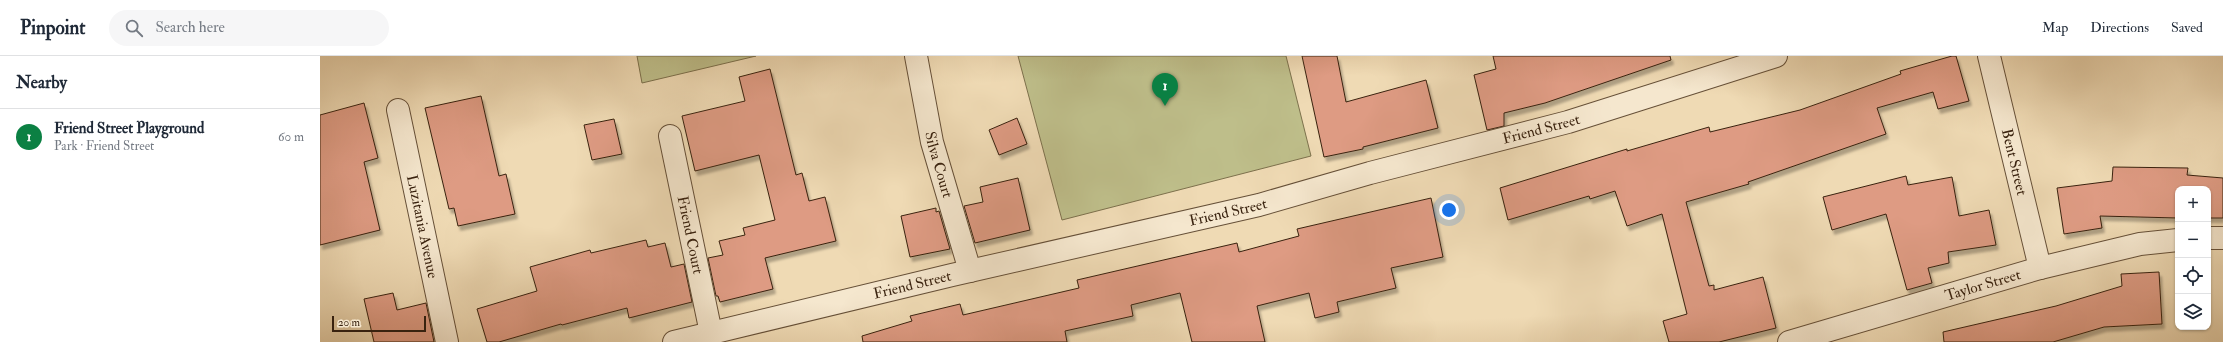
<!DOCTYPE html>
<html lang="en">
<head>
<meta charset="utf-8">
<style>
  body { margin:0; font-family:"IM FELL Double Pica",serif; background:#f6f6f7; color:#1f2937 }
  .controls { position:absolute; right:12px; bottom:12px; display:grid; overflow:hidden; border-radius:8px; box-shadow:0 1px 3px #0004 }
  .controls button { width:36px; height:36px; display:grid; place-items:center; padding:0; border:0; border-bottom:1px solid #e0e1e3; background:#fff; color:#1f2937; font:20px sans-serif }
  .scale { position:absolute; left:12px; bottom:10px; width:94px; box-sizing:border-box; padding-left:4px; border:2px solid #39220f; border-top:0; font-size:11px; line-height:14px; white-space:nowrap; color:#39220f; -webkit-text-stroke:3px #f5e7ce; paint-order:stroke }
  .you { position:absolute; left:1129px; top:154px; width:14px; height:14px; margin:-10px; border:3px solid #fff; border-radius:50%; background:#1a73e8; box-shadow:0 0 0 6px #1a73e833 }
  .badge { display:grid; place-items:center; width:26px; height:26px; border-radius:50%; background:#0b8043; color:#fff; font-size:13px; font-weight:700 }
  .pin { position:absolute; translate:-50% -33px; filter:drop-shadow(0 1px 2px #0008) }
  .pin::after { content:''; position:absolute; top:21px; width:14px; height:12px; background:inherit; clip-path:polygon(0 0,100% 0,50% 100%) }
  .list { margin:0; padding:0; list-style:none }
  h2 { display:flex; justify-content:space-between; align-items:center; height:52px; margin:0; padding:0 16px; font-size:17px }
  h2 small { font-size:13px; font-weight:400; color:#747a83 }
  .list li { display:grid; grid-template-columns:26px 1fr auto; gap:12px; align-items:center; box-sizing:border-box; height:56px; padding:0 16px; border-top:1px solid #e0e1e3 }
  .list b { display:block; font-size:15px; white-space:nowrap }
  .list p { margin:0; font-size:13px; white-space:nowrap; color:#747a83 }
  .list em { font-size:13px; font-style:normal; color:#747a83 }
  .icon { flex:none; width:22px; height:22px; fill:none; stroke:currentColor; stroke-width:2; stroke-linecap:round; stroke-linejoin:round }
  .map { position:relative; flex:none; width:1903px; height:286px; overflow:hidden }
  header { display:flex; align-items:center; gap:24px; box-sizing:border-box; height:56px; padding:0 20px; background:#fff; border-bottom:1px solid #e0e1e3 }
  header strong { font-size:19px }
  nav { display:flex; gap:22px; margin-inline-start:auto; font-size:14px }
  .search { width:280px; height:36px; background:#f6f6f7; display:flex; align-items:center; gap:10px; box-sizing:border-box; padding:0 14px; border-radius:22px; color:#747a83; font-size:15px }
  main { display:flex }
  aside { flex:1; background:#fff }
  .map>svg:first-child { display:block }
  .green { fill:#bebe8a; stroke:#7c704c }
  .building { fill:#de9b83; stroke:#39220f; filter:url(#shadow) }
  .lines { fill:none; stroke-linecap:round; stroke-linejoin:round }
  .street-casing { stroke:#665038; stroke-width:24 }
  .street { stroke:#f5e7ce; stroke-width:22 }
  .labels { text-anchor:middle; stroke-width:3; stroke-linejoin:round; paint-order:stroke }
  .street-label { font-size:15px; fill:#39220f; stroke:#f5e7ce }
</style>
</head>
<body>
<header>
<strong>Pinpoint</strong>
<div class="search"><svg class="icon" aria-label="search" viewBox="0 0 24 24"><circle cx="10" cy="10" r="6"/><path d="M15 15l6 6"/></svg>Search here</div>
<nav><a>Map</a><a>Directions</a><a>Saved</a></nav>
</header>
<main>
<aside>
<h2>Nearby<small></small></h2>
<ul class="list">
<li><span class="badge">1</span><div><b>Friend Street Playground</b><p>Park · Friend Street</p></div><em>60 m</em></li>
</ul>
</aside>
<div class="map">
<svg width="1903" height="286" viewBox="0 0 1903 286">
  <defs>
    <filter id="shadow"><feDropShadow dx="2.5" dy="4.5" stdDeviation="1" flood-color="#0004"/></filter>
  </defs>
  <rect width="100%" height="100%" fill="#efdab4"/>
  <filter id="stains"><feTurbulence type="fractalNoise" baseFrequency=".005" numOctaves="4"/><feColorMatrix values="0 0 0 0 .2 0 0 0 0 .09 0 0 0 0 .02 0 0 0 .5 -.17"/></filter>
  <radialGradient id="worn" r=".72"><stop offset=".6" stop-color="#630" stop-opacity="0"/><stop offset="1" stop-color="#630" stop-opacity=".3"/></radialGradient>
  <path class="green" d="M317 0H436L322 27Z
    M698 0H966L991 100 742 164Z"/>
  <path class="building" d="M982 0H1017L1026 46 1106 24 1118 72 1043 91V93L1004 101Z
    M1173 0H1350L1351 4 1225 47 1184 57V70L1167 74 1154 19 1176 13Z
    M1632 0H1636L1649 45 1618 53 1613 36 1557 52 1566 78 1428 126 1429 128 1366 146 1389 230 1394 229V234L1443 221 1456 272 1399 286H1349L1343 265 1367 258 1342 158 1307 170 1295 135 1270 143 1269 140 1188 164 1180 132 1307 93V95L1389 71 1390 76 1480 54 1581 18 1580 15Z
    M450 13 476 119 482 117 489 145 505 141 516 185 445 202 453 233 400 246 398 240H396L388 202 403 199 399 185 425 179 423 172 455 164 439 99 375 115 362 60 425 45 419 21Z
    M161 40 179 120 186 118 195 158 138 170 134 152 129 153 105 52Z
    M44 47 58 102 44 106 60 174 0 189V59Z
    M697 62 707 88 679 99 669 74Z
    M294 63 302 98 272 104 264 69Z
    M1793 111 1868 112 1867 119 1903 122V162H1888V133H1858V162L1780 160 1782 172 1744 178 1737 132 1792 125Z
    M1586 120 1588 129 1632 121 1639 160 1669 154 1676 189 1628 196 1629 207 1608 212 1612 227 1587 234 1566 158 1512 174 1503 141Z
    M698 122 710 174 655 187 644 150 663 146 660 131Z
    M1111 142 1123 201 1071 212 1076 232 1017 246 1019 256 995 262 989 237 937 250 945 286H872L860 237 811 249 813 260 745 275 747 286H543L542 280 592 265 590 260 640 248 643 259 759 232 757 224 917 187 919 196 979 180 977 173Z
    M616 152V156L619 155 630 193 590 201 581 160Z
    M326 184 328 191 345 187 351 211 364 208 372 246 309 262 307 252 242 269 241 268 179 286H167L157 253 217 235 210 211 270 194 271 197Z
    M1839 216 1842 268 1784 271 1733 286H1624L1623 276 1736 250 1802 230 1801 218Z
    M73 237 77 254 106 247 114 286H54L44 243Z"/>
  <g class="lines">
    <defs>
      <g id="street">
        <path id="s1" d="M596 0 612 86 650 215"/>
        <path id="s2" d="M1669 0 1720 212"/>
        <path id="s3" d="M78 54 127 286"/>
        <path id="s4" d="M350 80 391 277"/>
        <path d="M1888 182H1903"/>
        <path id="s5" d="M354 286 632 219 939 149 1050 117 1248 66 1456 0"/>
        <path id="s6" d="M1469 286 1720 212 1820 188 1858 184"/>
      </g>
    </defs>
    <use href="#street" class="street-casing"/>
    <use href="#street" class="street"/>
  </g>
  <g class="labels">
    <g class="street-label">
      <text dy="5" stroke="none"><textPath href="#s5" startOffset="893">Friend Street</textPath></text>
      <text dy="5" stroke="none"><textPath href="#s2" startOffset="109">Bent Street</textPath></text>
      <text dy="5" stroke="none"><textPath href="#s1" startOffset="111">Silva Court</textPath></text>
      <text dy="5" stroke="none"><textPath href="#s5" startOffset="569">Friend Street</textPath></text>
      <text dy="5" stroke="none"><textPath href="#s3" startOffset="119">Luzitania Avenue</textPath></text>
      <text dy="5" stroke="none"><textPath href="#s4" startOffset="101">Friend Court</textPath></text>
      <text dy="5" stroke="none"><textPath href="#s5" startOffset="245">Friend Street</textPath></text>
      <text dy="5" stroke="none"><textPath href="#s6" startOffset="202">Taylor Street</textPath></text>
    </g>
  </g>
  <rect width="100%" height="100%" filter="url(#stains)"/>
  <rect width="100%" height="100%" fill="url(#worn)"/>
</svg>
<div class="controls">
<button>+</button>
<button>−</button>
<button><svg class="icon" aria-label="locate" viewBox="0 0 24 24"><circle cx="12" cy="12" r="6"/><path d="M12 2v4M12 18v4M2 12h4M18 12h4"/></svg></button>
<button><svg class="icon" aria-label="layers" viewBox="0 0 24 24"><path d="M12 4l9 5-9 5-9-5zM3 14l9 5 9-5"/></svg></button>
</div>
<div class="scale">20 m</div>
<div class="you"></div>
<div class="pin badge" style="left:845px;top:50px">1</div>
</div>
</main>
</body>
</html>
